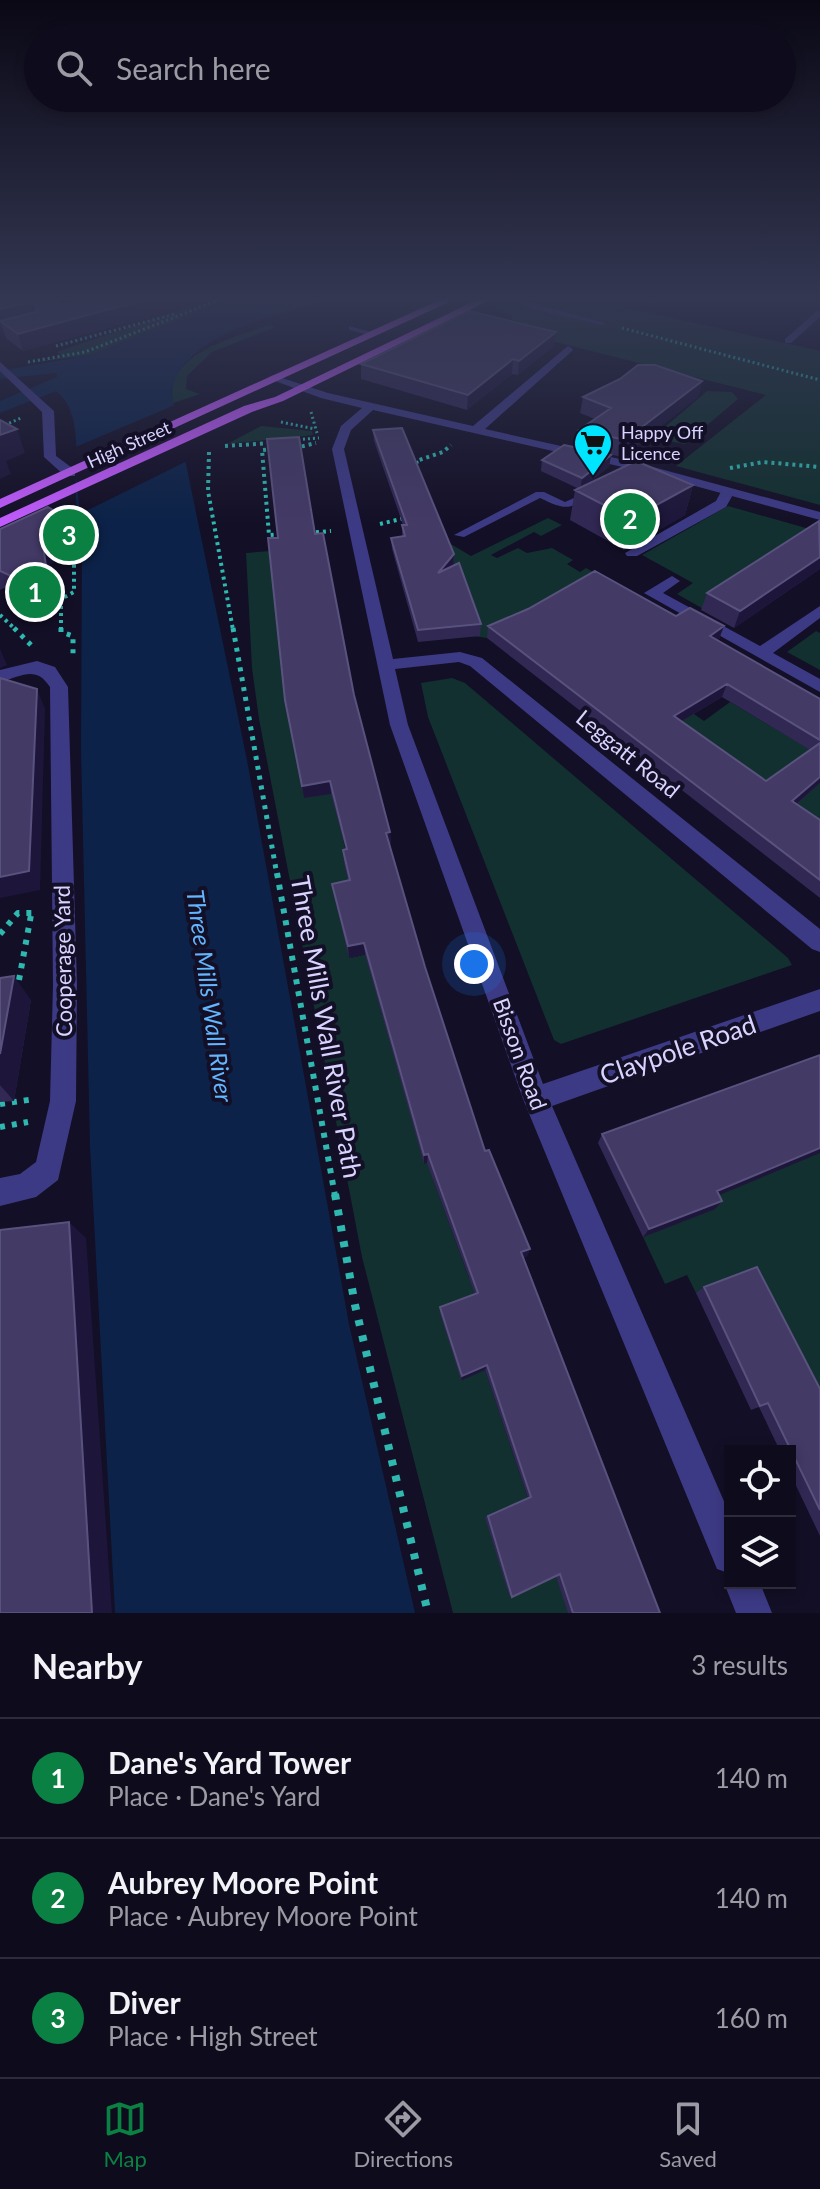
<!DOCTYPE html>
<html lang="en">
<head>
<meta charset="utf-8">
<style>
  body { margin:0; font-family:Lato,sans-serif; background:#171425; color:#f1f3f6 }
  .controls { position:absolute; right:24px; bottom:24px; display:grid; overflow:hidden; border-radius:0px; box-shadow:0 4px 12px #0003 }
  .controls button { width:72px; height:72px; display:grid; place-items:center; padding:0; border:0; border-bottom:2px solid #2e2b3b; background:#0e0b1c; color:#f1f3f6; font:40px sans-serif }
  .you { position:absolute; left:474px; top:964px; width:28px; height:28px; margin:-20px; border:6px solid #fff; border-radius:50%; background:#1a73e8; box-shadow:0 0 0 12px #1a73e833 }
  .badge { display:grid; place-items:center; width:52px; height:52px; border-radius:50%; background:#0b8043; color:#fff; font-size:26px; font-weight:700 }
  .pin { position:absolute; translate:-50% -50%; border:4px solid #fff; box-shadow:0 2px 8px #0006 }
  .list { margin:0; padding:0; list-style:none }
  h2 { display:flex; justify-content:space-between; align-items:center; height:104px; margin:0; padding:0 32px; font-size:34px }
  h2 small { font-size:26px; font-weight:400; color:#9b9ba3 }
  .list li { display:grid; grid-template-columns:52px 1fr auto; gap:24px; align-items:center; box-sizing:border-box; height:120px; padding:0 32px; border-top:2px solid #2e2b3b }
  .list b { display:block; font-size:30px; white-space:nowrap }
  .list p { margin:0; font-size:26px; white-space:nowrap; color:#9b9ba3 }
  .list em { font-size:26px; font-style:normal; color:#9b9ba3 }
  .icon { flex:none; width:44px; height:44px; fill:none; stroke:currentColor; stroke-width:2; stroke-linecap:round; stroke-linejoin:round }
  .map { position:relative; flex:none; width:820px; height:1613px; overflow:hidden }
  .search { position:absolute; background:#0e0b1c; box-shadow:0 4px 12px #0003; left:24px; right:24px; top:24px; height:88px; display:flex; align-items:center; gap:20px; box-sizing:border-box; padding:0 28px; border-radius:44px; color:#9b9ba3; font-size:30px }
  .sheet { height:464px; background:#0e0b1c }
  nav { display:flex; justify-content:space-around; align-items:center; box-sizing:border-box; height:112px; border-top:2px solid #2e2b3b; background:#0e0b1c; font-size:22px; color:#9b9ba3 }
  nav a { display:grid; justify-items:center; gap:4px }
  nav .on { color:#0b8043 }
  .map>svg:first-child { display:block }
  .green { fill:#12302f }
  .water { fill:#0c2248 }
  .pier { fill:#130f26 }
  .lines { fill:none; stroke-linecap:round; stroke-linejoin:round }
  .path-far4 { stroke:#2fb8b0; stroke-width:3; stroke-dasharray:2 3; stroke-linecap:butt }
  .path-far3 { stroke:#2fb8b0; stroke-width:4; stroke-dasharray:3 4; stroke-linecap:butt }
  .path-far2 { stroke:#2fb8b0; stroke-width:5; stroke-dasharray:4 6; stroke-linecap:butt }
  .path-far1 { stroke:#2fb8b0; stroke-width:6; stroke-dasharray:5 7; stroke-linecap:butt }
  .path { stroke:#2fb8b0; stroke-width:8; stroke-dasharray:6 10; stroke-linecap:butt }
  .service { fill:#3d3a85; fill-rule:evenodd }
  .pedestrian { fill:#3d3a85; fill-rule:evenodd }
  .minor { fill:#3d3a85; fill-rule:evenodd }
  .primary { fill:#c25bff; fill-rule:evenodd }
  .wall { fill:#312854; fill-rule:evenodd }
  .shaded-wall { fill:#1d163a }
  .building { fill:#433a66; stroke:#5a527e; stroke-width:2 }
  .labels { text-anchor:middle; stroke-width:8; stroke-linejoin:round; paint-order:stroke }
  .far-poi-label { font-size:18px; fill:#d9d4ff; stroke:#130f26; text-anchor:start }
  .far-street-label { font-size:18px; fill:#d9d4ff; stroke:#130f26 }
  .street-label { font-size:22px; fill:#d9d4ff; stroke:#130f26 }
  .water-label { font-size:24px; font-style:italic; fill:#62b6ff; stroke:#130f26 }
  .near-street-label { font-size:26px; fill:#d9d4ff; stroke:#130f26 }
</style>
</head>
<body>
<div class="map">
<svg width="820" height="1613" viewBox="0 0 820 1613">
  <rect width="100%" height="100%" fill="#130f26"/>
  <path class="green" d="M215 298H235L91 355 21 364 63 357 57 352Z
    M516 298H584L820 351V505L676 466 766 395 512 331V315L493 311Z
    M269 325 275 327 212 352 187 376 186 389 200 394 173 403C163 354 234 338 269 325Z
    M707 391 732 392 738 399 685 444 652 438Z
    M261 426 312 431 313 435 227 444Z
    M728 506 820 532 735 627 677 594 693 583 642 555Z
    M548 518 562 525 541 536 534 532 491 555 497 558 518 548 527 553 552 548 573 560 567 564 580 572 586 568 602 577 668 696 704 721 730 702 816 753 820 779V838L487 638 473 636 431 566 454 564 434 534 471 556Z
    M270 551 334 793 346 853 352 892 350 958 368 954 424 1163 456 1154 433 1179 469 1278 505 1265 462 1380 485 1370 528 1498 507 1588 509 1595 586 1558 568 1613H453L362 1257 259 719 252 668 246 553Z
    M816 631 820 633V670L787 652Z
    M452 678 465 683 788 958 792 965 561 1044 554 1040 428 717 421 683Z
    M820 1136V1413L696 1293 687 1275 665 1284 643 1237 715 1209 697 1176Z"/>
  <path class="water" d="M235 298H336C285 313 224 322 185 363 178 370 175 382 171 391L247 760 349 1324 415 1613H115L90 1147 81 751 82 532C81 522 77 511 76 501 74 468 85 413 56 391L0 413V401L57 377V373L0 379V371L91 355Z"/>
  <path class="pier" d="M175 405 189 460 80 514 73 448Z"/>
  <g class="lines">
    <path class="path-far4" d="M622 328 820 380
      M56 346 175 314
      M28 362 85 352 224 298
      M311 412 317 433
      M281 422 315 429
      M0 427 21 418
      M293 440 319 438"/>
    <path class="path-far3" d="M225 446 271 443
      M295 448 316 443
      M273 449 262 450 269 535 283 534
      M209 452 208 491 233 630
      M417 464 416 461 443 452 451 445
      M730 468 763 462 820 467
      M380 524 405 518
      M309 533 331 531
      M0 615 16 630
      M61 630V599L74 592V527L63 518"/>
    <path class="path-far2" d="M14 628 31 645
      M61 628V632L73 636V658
      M233 628 277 875"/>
    <path class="path-far1" d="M277 873 335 1196
      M0 934 18 913H34
      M19 980 31 915
      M0 1104 35 1099
      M0 1127 28 1122"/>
    <path class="path" d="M335 1194 355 1305 428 1613"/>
    <path class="service" d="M511 298H522L538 305 606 323 602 325 532 309Z
      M817 311H820V317L791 343H785V339Z
      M349 326 378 334 374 336 349 330Z
      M590 491 595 494 594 496C568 509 567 511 540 498L464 537 454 535 536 492H544L565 502Z"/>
    <path class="pedestrian" d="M723 488 735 491 726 507 637 556H627L625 553 716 501Z
      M37 661 55 667 68 687 77 985 76 1101 58 1180 36 1197 0 1206V1178L20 1174 36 1162 50 1101 53 985 50 687C36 665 22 676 0 682V670Z"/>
    <path class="minor" d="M568 346 573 349 572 351 485 429 642 464 820 512V520L640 471 373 410 351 430 344 449 393 659 460 652 482 658 820 929V952L812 949 470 666 459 662 395 669 408 725 543 1084 820 989V1011L552 1106 730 1515V1583H760L772 1613H736L724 1583 728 1573 717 1569 523 1099 390 725 332 449 341 426 362 408 321 398 267 378 273 375 328 393 473 426Z
      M0 362 54 411 56 456 75 470V476H65L44 457 42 412 0 371Z
      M672 576 680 581 663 593 760 646 820 606V618L773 653 820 679V692L644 593Z"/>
    <path class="primary" d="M444 298H458L0 508V499Z
      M481 298H494L283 401 252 412 0 527V518L244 406 275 397Z"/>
  </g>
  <path class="wall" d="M0 298 186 306 23 351 6 338 2 326 0 327Z
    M627 298H665L654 305Z
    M554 346 518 375 512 374 467 410 361 379V364Z
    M702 381 698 397 622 457 576 446 579 430 595 419 580 413 583 397Z
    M373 430 454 554 453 566 481 624 480 636 418 642 392 549 391 538 402 536V525H403L374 441Z
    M611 455 609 467 587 484 693 485 685 515 624 550 570 520 575 490 577 488 541 471 542 460Z
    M63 516 70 535 65 556 50 564 54 593 32 602 4 588 0 590V529Z
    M315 534 354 695 390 832 391 844 389 845 425 967 485 1151 530 1249 527 1256 523 1258 660 1613H568L556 1576 512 1597 509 1595 485 1517 528 1498 485 1370 461 1380 440 1313V1307L475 1294 427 1163 424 1164 365 954 349 958 334 896 332 884 348 880 344 863 343 850H346L331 794 304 798 287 713 285 700Z
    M820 569 734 628 701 610 707 593Z
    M676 616 724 626 719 639 718 640 820 699V783L797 804 820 820V898L487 638 488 626ZM722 697 810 750 766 781 682 721Z
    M0 978 31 1000 14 1101 0 1102Z
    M602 1134 719 1195 715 1209 643 1237 598 1143Z
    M704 1287 820 1389V1536L790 1473V1451H780L759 1407 751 1410 696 1293Z"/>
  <path class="shaded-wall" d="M54 298H103L57 318 53 302Z
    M151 298H185L186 306 23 351 18 334Z
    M656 298H665L654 305Z
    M33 302 38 319 0 321 2 326 0 327V309Z
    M556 332 554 346 518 375 519 361Z
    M513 359 512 374 467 410 468 395Z
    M702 381 698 397 622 457 625 440Z
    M17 429 25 453 6 461 11 474 0 479V435Z
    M611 455 609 467 580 490 582 478Z
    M693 485 685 515 624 550 631 519Z
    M63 516 70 535 65 556 50 564 54 593 32 602 24 582 43 545Z
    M454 554 453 566 438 573Z
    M820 557V569L734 628 740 611Z
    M724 626 719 639 706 648 710 636Z
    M0 649 7 665 0 668Z
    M727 684 722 697 670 728 674 716Z
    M37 689 45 709 40 890 0 898V877Z
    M820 777V783L786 813 792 801Z
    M330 781 331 794 304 798 302 786Z
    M390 832 391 844 386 845V833Z
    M364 943 365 954 349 958 348 946Z
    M14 976 31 1000 14 1101 0 1085V1054Z
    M820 1148V1153L710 1199 717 1191Z
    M428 1154 427 1163 424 1164V1155Z
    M722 1201 715 1209 643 1237 649 1229Z
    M69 1222 86 1238 112 1613H92Z
    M530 1249 527 1256 518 1260 521 1252Z
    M487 1365 485 1370 461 1380 462 1376Z"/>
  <path class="building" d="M0 298H54L53 302 65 305 83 298H151L18 334 0 321 36 312 38 309 33 302 0 309Z
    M469 311 556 332 519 361 513 359 468 395 361 364Z
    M638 365H655L702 381 625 440 579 430 611 408 583 397 620 379Z
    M0 420 17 429 0 435Z
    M402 428 454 554 438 573 459 563 481 624 418 630 391 538 405 536 402 525H407L373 430Z
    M299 437 315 534 323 533 354 695 390 832 386 833 425 967 485 1151 489 1150 530 1249 521 1252 660 1613H573L560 1574 512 1597 488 1516 531 1497 487 1365 462 1376 440 1307 478 1293 428 1154 424 1155 364 943 348 946 332 884 350 880 343 850 347 849 330 781 302 786 285 700 268 538H278L267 439Z
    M564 445 611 455 582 478 542 460Z
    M636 461 693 485 631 519 575 490Z
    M48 507 63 516 59 537 43 545 47 573 24 582 0 571V529Z
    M819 521 820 557 740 611 707 593Z
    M595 571 676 616 690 608 724 626 710 636 820 699V740L727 684 674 716 766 781 820 743V777L792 801 820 820V880L488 626 528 609Z
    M0 678 37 689 29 871 0 877Z
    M14 976 0 1054V978Z
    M820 1055V1148L717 1191 722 1201 649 1229 602 1134Z
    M69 1222 92 1613H0V1230Z
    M757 1267 820 1389V1510L768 1403 760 1406 704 1287Z"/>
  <linearGradient id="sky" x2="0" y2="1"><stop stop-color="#0a0815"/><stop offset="0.57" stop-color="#333752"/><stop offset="1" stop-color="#333752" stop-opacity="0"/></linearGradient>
  <rect width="820" height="524" fill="url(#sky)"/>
  <defs>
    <symbol id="supermarket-pin" viewBox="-11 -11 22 30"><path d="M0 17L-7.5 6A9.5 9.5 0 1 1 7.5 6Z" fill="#00e5ff" stroke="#130f26"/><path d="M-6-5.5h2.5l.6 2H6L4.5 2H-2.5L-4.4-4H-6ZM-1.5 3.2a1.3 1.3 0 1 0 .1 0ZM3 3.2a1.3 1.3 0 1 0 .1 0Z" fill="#111"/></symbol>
  </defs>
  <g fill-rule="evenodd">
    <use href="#supermarket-pin" x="571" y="421" width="44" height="60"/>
  </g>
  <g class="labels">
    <g class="far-poi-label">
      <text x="621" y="439">Happy Off<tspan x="621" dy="21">Licence</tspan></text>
    </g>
    <g class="far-street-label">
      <text transform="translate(129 445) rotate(-24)" y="6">High Street</text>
    </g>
    <g class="street-label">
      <text transform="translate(628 754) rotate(39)" y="8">Leggatt Road</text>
      <text transform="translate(63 961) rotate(-91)" y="8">Cooperage Yard</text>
      <text transform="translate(520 1054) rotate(70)" y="8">Bisson Road</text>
    </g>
    <g class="water-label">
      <text transform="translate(209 996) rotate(82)" y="8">Three Mills Wall River</text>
    </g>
    <g class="near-street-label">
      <text transform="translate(326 1027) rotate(80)" y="9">Three Mills Wall River Path</text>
      <text transform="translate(678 1050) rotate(-19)" y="9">Claypole Road</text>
    </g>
  </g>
</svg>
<div class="controls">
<button><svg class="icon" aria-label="locate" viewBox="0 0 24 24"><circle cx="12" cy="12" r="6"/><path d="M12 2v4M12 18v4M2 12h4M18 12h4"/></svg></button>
<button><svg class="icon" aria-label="layers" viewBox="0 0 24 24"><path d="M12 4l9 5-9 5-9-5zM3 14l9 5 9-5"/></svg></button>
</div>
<div class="you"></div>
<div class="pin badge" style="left:35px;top:592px">1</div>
<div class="pin badge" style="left:630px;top:519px">2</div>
<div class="pin badge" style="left:69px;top:535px">3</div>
<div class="search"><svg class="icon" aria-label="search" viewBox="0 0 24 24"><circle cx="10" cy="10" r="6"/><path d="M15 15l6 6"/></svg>Search here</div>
</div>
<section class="sheet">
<h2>Nearby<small>3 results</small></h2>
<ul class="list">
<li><span class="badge">1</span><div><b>Dane's Yard Tower</b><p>Place · Dane's Yard</p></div><em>140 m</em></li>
<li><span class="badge">2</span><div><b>Aubrey Moore Point</b><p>Place · Aubrey Moore Point</p></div><em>140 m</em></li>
<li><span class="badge">3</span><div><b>Diver</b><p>Place · High Street</p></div><em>160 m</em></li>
</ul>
</section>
<nav>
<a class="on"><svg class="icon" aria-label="map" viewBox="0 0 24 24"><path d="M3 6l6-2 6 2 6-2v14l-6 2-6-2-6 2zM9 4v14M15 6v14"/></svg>Map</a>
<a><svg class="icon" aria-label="directions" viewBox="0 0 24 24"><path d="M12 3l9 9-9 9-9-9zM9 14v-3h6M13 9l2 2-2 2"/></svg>Directions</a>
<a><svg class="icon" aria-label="saved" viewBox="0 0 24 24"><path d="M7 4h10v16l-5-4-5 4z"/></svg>Saved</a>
</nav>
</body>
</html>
